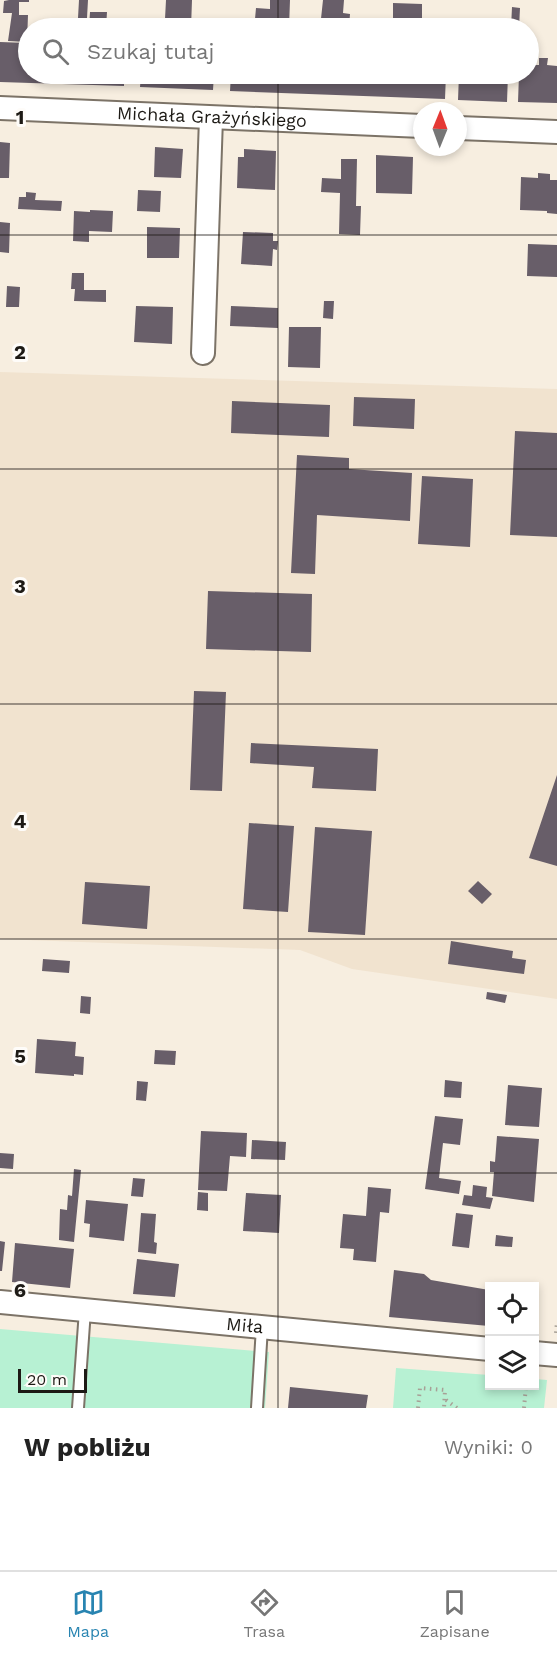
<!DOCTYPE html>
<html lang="pl">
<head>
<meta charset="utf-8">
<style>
  body { margin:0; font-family:"Work Sans",sans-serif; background:#f2f2f2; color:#222 }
  .controls { position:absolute; right:18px; bottom:18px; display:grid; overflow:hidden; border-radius:0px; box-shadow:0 3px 9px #0003 }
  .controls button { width:54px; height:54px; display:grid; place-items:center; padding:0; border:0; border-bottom:2px solid #e0e0e0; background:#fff; color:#222; font:30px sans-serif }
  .compass { position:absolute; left:413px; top:102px; width:54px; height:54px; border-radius:50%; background:#fff; box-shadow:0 3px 9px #0003; rotate:1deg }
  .scale { position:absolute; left:18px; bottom:15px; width:69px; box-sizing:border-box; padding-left:6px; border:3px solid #1d1a15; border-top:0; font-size:16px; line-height:21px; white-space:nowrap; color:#1d1a15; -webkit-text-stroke:4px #fefcf9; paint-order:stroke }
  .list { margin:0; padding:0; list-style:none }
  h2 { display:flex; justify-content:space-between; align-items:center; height:78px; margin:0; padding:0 24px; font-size:26px }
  h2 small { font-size:20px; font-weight:400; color:#767676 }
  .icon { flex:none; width:33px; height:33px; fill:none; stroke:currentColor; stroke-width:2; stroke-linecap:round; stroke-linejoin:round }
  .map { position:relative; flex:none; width:557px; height:1408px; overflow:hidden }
  .search { position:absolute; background:#fff; box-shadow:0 3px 9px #0003; left:18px; right:18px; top:18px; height:66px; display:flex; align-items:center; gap:15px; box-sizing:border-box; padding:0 21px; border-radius:33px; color:#767676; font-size:22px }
  .sheet { height:162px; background:#fff }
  nav { display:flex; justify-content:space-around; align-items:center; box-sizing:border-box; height:84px; border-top:2px solid #e0e0e0; background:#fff; font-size:16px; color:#767676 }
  nav a { display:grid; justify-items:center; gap:3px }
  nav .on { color:#2884b1 }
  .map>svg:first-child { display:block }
  .built { fill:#f1e3cf }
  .green { fill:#b7f1d3 }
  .building { fill:#685e69 }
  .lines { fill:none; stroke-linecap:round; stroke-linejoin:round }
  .lane-casing { stroke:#7c7367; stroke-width:14 }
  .street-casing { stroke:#7c7367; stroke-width:26 }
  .path { stroke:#a7a096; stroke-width:4; stroke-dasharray:1.5 4.5; stroke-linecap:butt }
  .lane { stroke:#fff; stroke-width:10 }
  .street { stroke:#fff; stroke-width:22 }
  .grid { fill:none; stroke:#1d1a15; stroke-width:1.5; stroke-opacity:0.55 }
  .labels { text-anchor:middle; stroke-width:6; stroke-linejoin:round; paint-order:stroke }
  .street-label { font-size:18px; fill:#1d1a15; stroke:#fefcf9 }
  .grid-label { font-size:20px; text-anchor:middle; font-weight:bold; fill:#1d1a15; stroke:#fefcf9; stroke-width:6; stroke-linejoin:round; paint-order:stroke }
</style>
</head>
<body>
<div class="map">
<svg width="557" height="1408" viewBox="0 0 557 1408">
  <rect width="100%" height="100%" fill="#f7eee0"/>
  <path class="built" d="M0 372 557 389V999L352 969 300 950 0 939Z"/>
  <path class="green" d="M0 1329 269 1352 265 1408H0Z
    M396 1368 489 1375 490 1386H534L535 1379 547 1380 544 1408H393Z"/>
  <path class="building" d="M9 0H29V2H19V15H28L27 42 8 41 12 13H3L4 1Z
    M79 0H88L87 18H78Z
    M166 0H192L191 28H169V19H165Z
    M270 0H290L289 28H259V19H255L256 8 270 9Z
    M323 0H344L343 13 350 14 349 28H320Z
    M393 3 422 4V28H393Z
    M512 7 520 8 519 28H511Z
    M90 12H107L106 28H89Z
    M446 18H457V21L474 22V28H446Z
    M0 42 28 43V74H124V86L0 82Z
    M539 58H548L547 65 557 66V103L518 102 519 74H528V65H539Z
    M141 74H214L213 90 140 87Z
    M231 74H446L445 99 230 91Z
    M459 74H508L507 102 458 100Z
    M0 142 10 143 9 178H0Z
    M155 147 183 149 181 178 154 177Z
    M244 149 276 151 275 190 237 188 238 157H244Z
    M376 155 413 157 412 194 376 193Z
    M341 159H357L356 206H361L360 235 339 234 340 193 321 192 322 178 341 179Z
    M538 173 550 174V180H557V214L547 213V211L520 210 521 177 538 178Z
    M138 190 161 191 160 212 137 211Z
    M26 192 36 193 35 200 62 201 61 211 18 209 19 197H26Z
    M90 210 113 211 112 232 89 231V242L73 241 74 211 90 212Z
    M0 222 10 223 9 253 0 252Z
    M147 227 180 228 179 258H147Z
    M243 232 273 233V241H278L277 250 273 249 272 266 241 264Z
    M528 244 557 245V277L527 276Z
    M72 273H84V290H106V302L74 301 75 289H71Z
    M7 286 20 287 19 307H6Z
    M324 301H334L333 319 323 318Z
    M136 306 173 307 172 344 134 342Z
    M231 306 278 308V328L230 326Z
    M289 327H321L320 368 288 367Z
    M354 397 415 399 414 429 353 426Z
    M232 401 330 405 329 437 231 433Z
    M515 431 557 433V537L510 535Z
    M297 455 349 458V469L412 473 410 521 317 515 315 574 291 573Z
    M422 476 473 479 470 547 418 544Z
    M208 591 312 594 311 652 206 649Z
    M194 691 226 692 222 791 190 790Z
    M251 743 378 749 376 791 312 788 314 767 250 763Z
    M557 775V866L529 858Z
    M249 823 294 826 288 912 243 909Z
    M315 827 372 831 365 935 308 932Z
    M478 881 492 894 482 904 468 891Z
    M85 882 150 886 147 929 82 924Z
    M451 941 513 951 512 958 526 960 524 974 448 964Z
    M43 959 70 961 69 973 42 971Z
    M487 992 507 995 505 1003 486 999Z
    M81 996 91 997 90 1014 80 1013Z
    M37 1039 76 1042 75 1056 84 1057 83 1075 74 1074V1076L35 1073Z
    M155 1050 176 1051 175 1065 154 1064Z
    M445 1080 462 1082 461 1098 444 1097Z
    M137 1081 148 1082 146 1101 136 1100Z
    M508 1085 542 1088 539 1127 505 1125Z
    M435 1116 463 1119 460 1145 443 1143 439 1178 461 1181 459 1194 425 1189Z
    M201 1131 247 1133 246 1157 230 1156 227 1191 198 1190Z
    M497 1136 539 1139 534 1202 492 1196 494 1172H490V1161L495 1162Z
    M252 1140 286 1142 285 1160 251 1159Z
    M0 1153 14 1154 13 1169 0 1168Z
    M74 1169 81 1170 74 1242 59 1240 60 1209 67 1210 68 1195 72 1196Z
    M133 1178 145 1179 143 1197 131 1196Z
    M473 1185 487 1187 486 1197 493 1198 490 1209 462 1205 464 1195 472 1196Z
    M368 1187 391 1189 389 1213 380 1212 376 1262 353 1260 354 1249 340 1248 343 1214 366 1216Z
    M198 1192 208 1193V1211L197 1210Z
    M246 1193 281 1195 279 1233 243 1231Z
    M86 1200 128 1204 124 1241 89 1237 90 1224 84 1223Z
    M141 1213 156 1214 154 1242 157 1243 156 1254 138 1252Z
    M456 1213 473 1215 469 1248 452 1246Z
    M496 1235 513 1237 512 1247 495 1246Z
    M0 1241 5 1242 2 1271H0Z
    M15 1243 74 1249 70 1288 12 1282Z
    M137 1259 179 1264 175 1297 133 1294Z
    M394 1270 424 1274 431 1280 489 1290V1326L389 1317Z
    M290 1387 368 1395 366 1408H288Z"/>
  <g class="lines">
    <defs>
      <path id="lane" d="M78 1408 85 1310
        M257 1408 262 1327"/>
      <g id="street">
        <path id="s1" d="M0 108 422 126"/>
        <path d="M458 128 557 132"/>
        <path d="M203 353 211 118"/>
        <path id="s2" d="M0 1302 490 1349"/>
        <path d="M534 1353 557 1355"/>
      </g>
    </defs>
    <use href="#lane" class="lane-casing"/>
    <use href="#street" class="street-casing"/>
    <path class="path" d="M556 1333 557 1322
      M446 1400 457 1408
      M418 1408 420 1388 445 1390 444 1408
      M524 1408 526 1386"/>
    <use href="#lane" class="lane"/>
    <use href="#street" class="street"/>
  </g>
  <path class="grid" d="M278 0V28M278 74V1408M0 235H557M0 469H557M0 704H557M0 939H557M0 1173H557"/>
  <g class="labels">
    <g class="street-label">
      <text dy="6" stroke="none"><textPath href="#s1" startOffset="212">Michała Grażyńskiego</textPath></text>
      <text dy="6" stroke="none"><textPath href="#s2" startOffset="246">Miła</textPath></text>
    </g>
  </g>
  <g class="grid-label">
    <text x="20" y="124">1</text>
    <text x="20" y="359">2</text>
    <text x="20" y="593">3</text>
    <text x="20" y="828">4</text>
    <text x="20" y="1063">5</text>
    <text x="20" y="1297">6</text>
  </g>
</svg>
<div class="controls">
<button><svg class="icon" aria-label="locate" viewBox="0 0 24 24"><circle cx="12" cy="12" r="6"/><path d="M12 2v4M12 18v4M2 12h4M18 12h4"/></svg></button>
<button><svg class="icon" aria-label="layers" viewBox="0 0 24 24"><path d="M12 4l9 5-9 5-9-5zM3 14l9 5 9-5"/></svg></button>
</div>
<svg class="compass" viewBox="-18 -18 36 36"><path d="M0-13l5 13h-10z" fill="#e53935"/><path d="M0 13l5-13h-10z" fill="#767676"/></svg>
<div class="scale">20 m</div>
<div class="search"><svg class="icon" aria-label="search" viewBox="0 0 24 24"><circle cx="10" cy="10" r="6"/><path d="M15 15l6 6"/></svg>Szukaj tutaj</div>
</div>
<section class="sheet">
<h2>W pobliżu<small>Wyniki: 0</small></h2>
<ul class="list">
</ul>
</section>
<nav>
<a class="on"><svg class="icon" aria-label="map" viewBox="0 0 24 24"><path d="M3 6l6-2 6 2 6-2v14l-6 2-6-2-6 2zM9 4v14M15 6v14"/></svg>Mapa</a>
<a><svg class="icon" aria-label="directions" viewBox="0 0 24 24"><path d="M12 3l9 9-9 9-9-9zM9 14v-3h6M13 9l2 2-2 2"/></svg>Trasa</a>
<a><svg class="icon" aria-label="saved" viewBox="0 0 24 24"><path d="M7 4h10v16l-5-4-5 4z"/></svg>Zapisane</a>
</nav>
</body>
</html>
